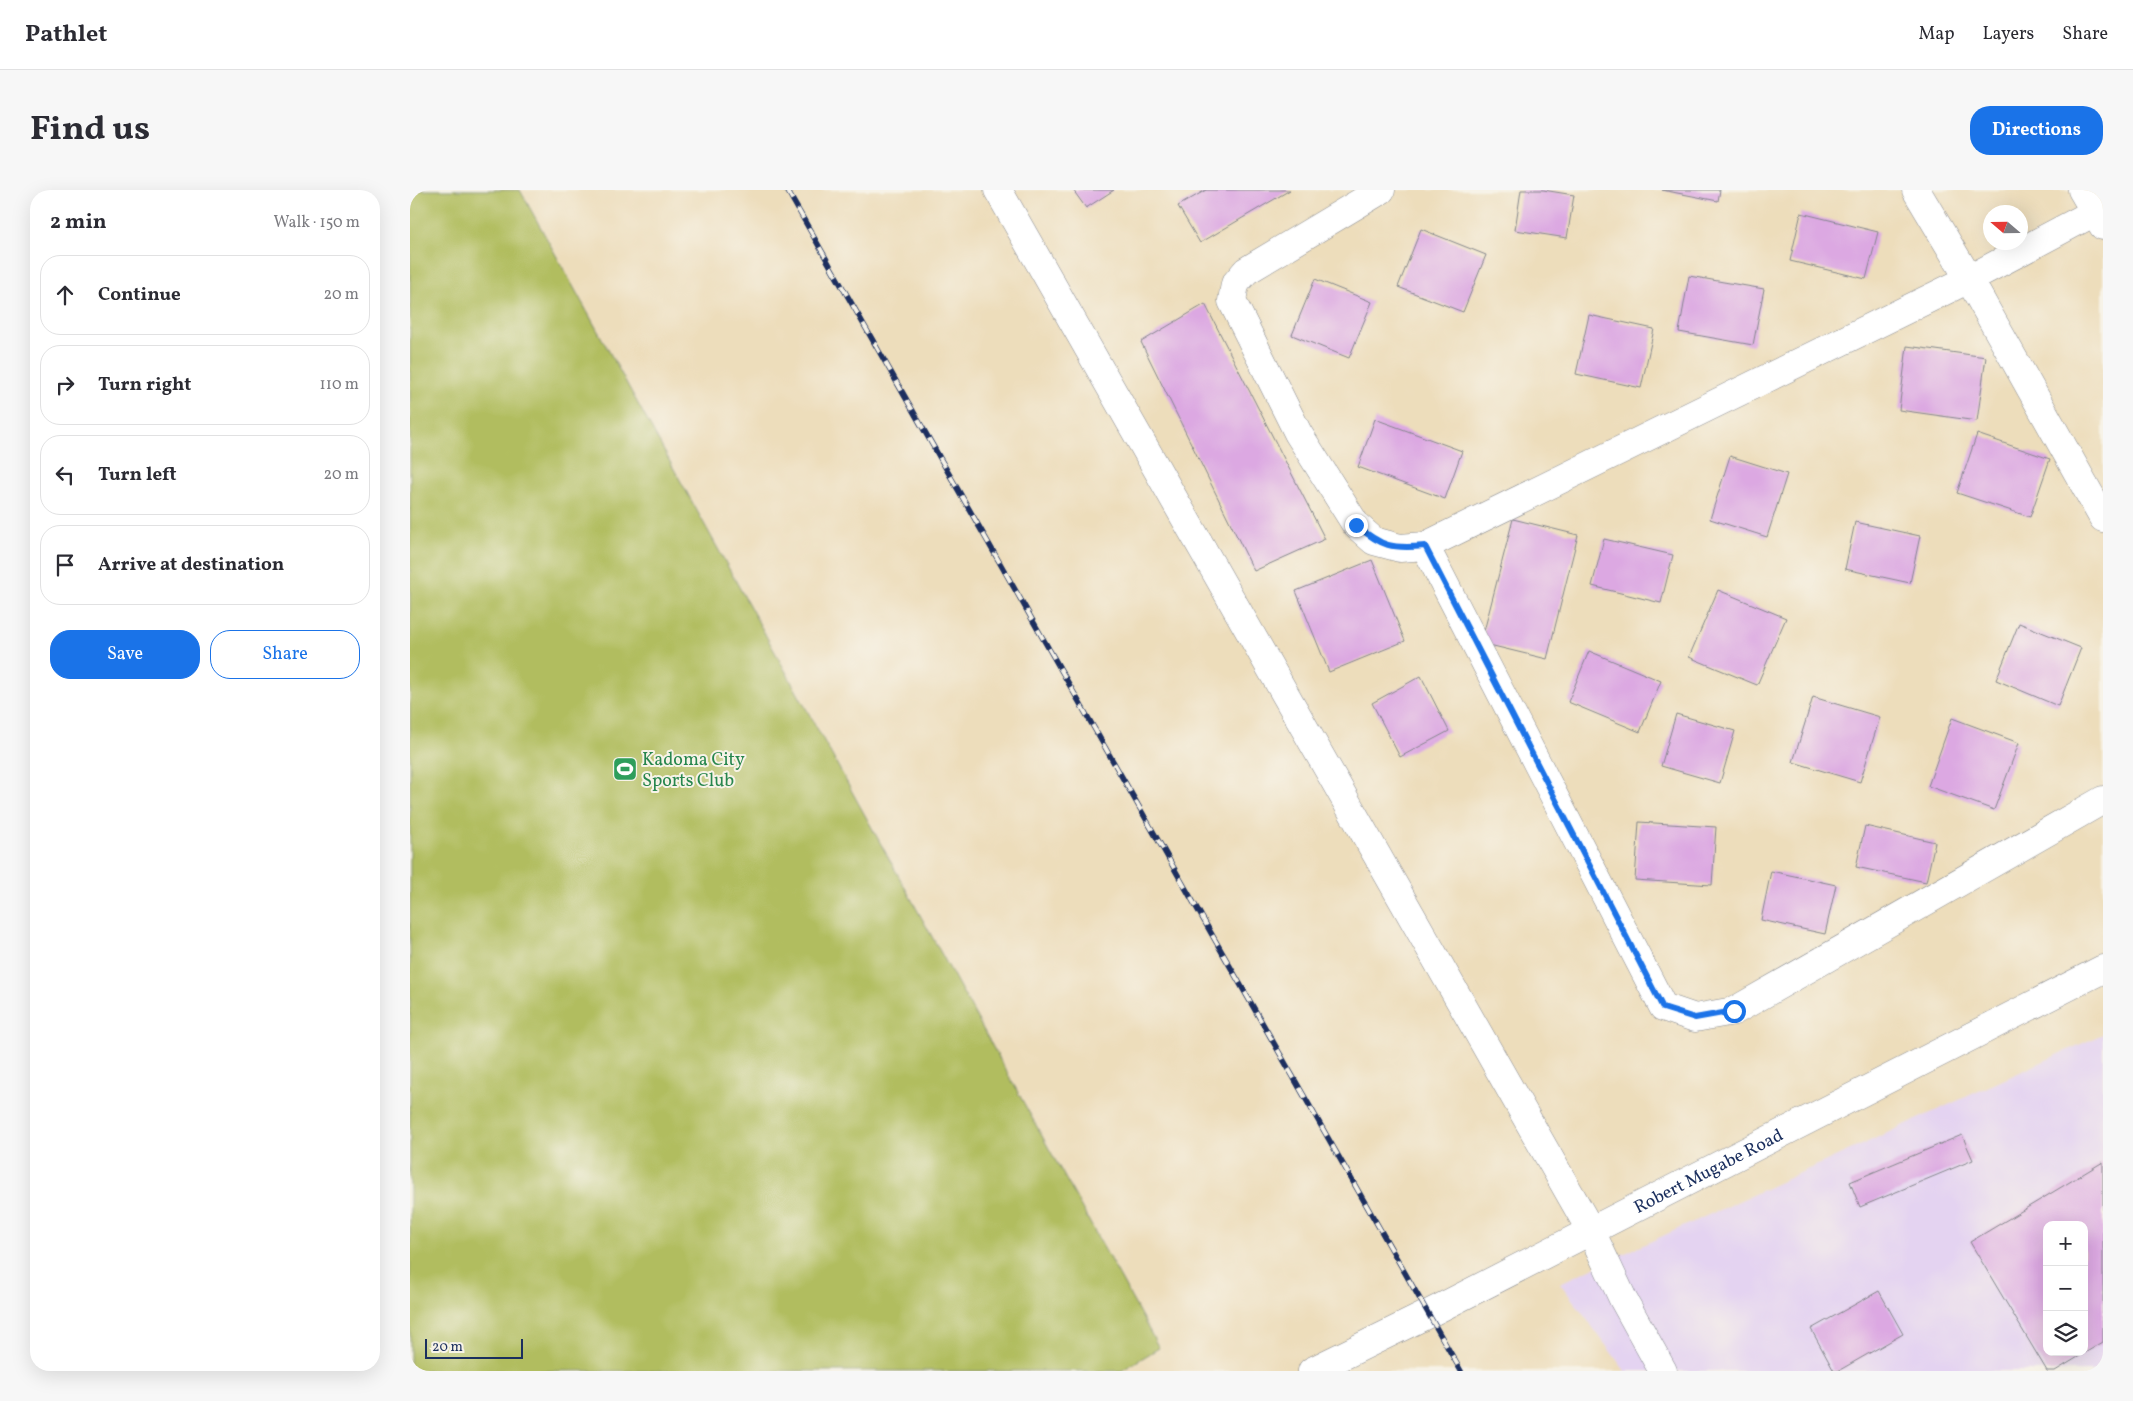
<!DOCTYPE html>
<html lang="en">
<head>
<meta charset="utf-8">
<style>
  body { margin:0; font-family:Vollkorn,serif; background:#f7f7f7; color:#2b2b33 }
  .controls { position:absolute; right:15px; bottom:15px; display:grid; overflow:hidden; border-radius:10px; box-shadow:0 5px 20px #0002 }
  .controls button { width:45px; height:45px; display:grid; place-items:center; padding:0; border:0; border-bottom:1px solid #e1e1e2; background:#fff; color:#2b2b33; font:25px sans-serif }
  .compass { position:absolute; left:1573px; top:15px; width:45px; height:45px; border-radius:50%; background:#fff; box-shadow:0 5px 20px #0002; rotate:290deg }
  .scale { position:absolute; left:15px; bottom:12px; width:98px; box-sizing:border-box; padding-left:5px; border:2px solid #1b2f5e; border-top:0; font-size:14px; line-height:18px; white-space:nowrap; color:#1b2f5e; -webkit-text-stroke:4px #f7f3e8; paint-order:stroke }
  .stop { position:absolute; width:15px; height:15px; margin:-11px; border:4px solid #1a73e8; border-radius:50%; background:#fff }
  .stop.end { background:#1a73e8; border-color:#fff; box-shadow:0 1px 5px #0008 }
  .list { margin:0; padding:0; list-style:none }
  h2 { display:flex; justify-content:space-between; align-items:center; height:65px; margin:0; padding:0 20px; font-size:21px }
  h2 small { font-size:16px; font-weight:400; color:#7c7c81 }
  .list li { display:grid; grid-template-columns:32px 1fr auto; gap:15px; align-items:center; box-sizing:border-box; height:80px; margin:0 10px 10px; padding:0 10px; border:1px solid #e1e1e2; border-radius:20px }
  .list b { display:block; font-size:19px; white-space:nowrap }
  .list em { font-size:16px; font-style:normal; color:#7c7c81 }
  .actions { display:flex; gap:10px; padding:15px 20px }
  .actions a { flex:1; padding:11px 0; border:1px solid #1a73e8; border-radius:20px; text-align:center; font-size:18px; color:#1a73e8 }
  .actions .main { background:#1a73e8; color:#fff }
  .icon { flex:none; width:28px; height:28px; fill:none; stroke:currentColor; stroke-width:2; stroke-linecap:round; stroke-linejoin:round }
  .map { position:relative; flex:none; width:1693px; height:1181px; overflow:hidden; border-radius:20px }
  header { display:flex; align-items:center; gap:30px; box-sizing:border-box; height:70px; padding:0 25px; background:#fff; border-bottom:1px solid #e1e1e2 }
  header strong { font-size:24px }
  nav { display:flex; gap:28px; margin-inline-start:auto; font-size:18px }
  .intro { display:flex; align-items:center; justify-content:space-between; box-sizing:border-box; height:120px; padding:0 30px }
  h1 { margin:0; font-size:35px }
  .button { padding:12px 22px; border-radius:20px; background:#1a73e8; color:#fff; font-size:18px; font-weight:700 }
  main { display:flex; gap:30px; padding:0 30px }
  aside { flex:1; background:#fff; border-radius:20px; box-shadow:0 5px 20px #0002 }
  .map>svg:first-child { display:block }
  .built { fill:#e4d3f1; fill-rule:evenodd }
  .green { fill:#b1bd5f; stroke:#66765e }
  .building { fill:#dca8e2; fill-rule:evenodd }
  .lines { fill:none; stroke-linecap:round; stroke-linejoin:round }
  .street-casing { stroke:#84868c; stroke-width:29 }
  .secondary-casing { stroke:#84868c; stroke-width:29 }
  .highway-casing { stroke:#84868c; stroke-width:29 }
  .street { stroke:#fff; stroke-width:28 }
  .secondary { stroke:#fff; stroke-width:28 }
  .highway { stroke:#fff; stroke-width:28 }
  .rail-casing { stroke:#1b2f5e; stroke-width:5.5 }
  .rail { stroke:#f7f3e8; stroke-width:4; stroke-dasharray:11; stroke-linecap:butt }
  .route { stroke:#1a73e8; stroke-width:6 }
  .labels { text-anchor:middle; stroke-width:4; stroke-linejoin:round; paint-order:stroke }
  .leisure-label { font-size:18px; fill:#27864d; stroke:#f7f3e8; text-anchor:start }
  .street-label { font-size:18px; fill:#1b2f5e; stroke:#f7f3e8 }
</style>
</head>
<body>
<header>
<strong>Pathlet</strong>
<nav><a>Map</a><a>Layers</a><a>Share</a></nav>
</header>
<div class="intro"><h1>Find us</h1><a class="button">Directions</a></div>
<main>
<aside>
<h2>2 min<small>Walk · 150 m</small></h2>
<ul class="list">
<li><svg class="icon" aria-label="ahead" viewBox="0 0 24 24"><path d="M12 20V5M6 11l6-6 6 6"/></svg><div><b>Continue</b></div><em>20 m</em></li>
<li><svg class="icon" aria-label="right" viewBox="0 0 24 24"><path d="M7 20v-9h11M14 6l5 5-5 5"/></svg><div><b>Turn right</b></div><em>110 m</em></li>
<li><svg class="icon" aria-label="left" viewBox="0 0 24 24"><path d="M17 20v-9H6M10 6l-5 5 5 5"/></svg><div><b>Turn left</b></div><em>20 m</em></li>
<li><svg class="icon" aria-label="arrive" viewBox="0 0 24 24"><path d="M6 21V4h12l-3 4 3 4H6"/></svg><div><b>Arrive at destination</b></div></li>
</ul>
<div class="actions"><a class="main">Save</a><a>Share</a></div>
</aside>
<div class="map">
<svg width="1693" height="1181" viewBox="0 0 1693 1181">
  <rect width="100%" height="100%" fill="#f7f3e8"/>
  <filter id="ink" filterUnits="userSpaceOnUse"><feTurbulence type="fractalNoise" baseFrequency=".02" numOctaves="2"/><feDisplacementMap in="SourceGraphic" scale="10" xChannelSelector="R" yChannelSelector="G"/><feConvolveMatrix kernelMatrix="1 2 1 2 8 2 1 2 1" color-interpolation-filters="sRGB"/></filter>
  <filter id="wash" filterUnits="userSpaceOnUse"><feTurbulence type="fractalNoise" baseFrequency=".0096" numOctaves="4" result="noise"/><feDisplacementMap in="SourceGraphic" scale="20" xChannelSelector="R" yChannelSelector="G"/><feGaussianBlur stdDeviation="1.12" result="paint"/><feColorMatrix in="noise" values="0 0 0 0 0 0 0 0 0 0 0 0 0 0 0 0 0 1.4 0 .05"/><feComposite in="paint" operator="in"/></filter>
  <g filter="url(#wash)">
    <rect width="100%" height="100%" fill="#edddbb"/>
    <path class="built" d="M1693 844V1181H1215L1150 1093ZM1637 1035H1674V1162H1637Z"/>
    <path class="green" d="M0 0H110L749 1158 711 1181H0Z"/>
    <g id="blocks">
      <path class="building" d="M663 0H704L676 18Z
        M796 0H880L790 53 768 16Z
        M1111 0H1133L1164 5 1157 48 1105 40Z
        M1252 0H1310L1308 11Z
        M1391 23 1468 42 1456 89 1380 71Z
        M1011 39 1076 65 1053 122 988 97Z
        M1279 86 1354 99 1343 155 1269 142Z
        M905 89 962 112 939 168 882 145Z
        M795 114 915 349 844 381 731 152Z
        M1179 125 1244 139 1231 198 1166 184Z
        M1497 156 1576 167 1567 231 1489 220Z
        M965 229 1052 261 1035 309 948 277Z
        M1567 244 1640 269 1620 327 1547 303Z
        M1320 266 1377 284 1357 347 1300 329Z
        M1103 329 1168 345 1137 469 1071 453Z
        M1445 332 1510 346 1500 393 1435 379Z
        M1194 349 1263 365 1251 413 1182 396Z
        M962 370 995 451 919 482 886 401Z
        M1308 400 1376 428 1347 495 1279 467Z
        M1609 433 1671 458 1648 516 1586 490Z
        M1179 461 1251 491 1230 542 1158 512Z
        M1011 486 1039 541 990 567 962 513Z
        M1403 507 1470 527 1450 592 1383 572Z
        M1266 524 1325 541 1310 593 1251 576Z
        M1542 528 1609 553 1584 620 1518 596Z
        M1229 632 1306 637 1302 695 1225 690Z
        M1455 636 1525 652 1516 692 1446 677Z
        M1361 681 1426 695 1415 744 1351 730Z
        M1552 945 1563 970 1450 1017 1440 992Z
        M1693 972V1152L1645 1181H1637L1560 1052ZM1637 1035H1674V1162H1637Z
        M1469 1101 1493 1144 1428 1181H1424L1401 1139Z"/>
    </g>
  </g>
  <g filter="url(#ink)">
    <use href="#blocks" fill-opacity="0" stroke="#84868c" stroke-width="1"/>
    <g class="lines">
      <defs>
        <path id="street" d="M588 0 1181 1041 1213 1109 1253 1181
          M971 0 836 81 825 94 822 111 888 243 946 335 964 351 990 358 1015 356 1253 817 1285 828 1324 821 1693 610
          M1506 0 1559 89 1693 328
          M1015 356 1559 89 1685 22"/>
        <g id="secondary">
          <path id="s1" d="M902 1181 1018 1124 1693 779"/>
        </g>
        <path id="highway" d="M1672 0 1693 36"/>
      </defs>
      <use href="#street" class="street-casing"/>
      <use href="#secondary" class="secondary-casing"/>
      <use href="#highway" class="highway-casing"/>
      <use href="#street" class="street"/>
      <use href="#secondary" class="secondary"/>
      <use href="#highway" class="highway"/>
      <defs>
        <path id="rail" d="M377 0 1051 1181"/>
      </defs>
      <use href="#rail" class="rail-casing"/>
      <use href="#rail" class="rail"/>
    </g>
  </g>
  <g class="lines" filter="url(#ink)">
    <path class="route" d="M946 335C972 357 982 359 1015 356L1253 818 1285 828 1324 821"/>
  </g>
  <defs>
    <symbol id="stadium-square" viewBox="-11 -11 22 22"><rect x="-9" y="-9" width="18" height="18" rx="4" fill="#2e9e5b" stroke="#f7f3e8"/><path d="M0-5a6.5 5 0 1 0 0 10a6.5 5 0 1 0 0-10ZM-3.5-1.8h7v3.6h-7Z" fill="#fff"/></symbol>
  </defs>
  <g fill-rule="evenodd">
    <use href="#stadium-square" x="201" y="565" width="28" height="28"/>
  </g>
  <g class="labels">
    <g class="leisure-label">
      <text x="232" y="575">Kadoma City<tspan x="232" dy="21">Sports Club</tspan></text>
    </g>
    <g class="street-label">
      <text dy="6" stroke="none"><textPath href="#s1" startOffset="444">Robert Mugabe Road</textPath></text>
    </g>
  </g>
</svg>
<div class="controls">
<button>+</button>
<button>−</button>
<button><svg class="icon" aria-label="layers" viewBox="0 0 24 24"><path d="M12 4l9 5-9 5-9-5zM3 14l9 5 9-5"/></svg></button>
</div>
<svg class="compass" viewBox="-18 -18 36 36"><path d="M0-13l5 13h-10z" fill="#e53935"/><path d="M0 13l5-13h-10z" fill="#7c7c81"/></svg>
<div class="scale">20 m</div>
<div class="stop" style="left:1324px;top:821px"></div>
<div class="stop end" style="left:946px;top:335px"></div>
</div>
</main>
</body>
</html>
